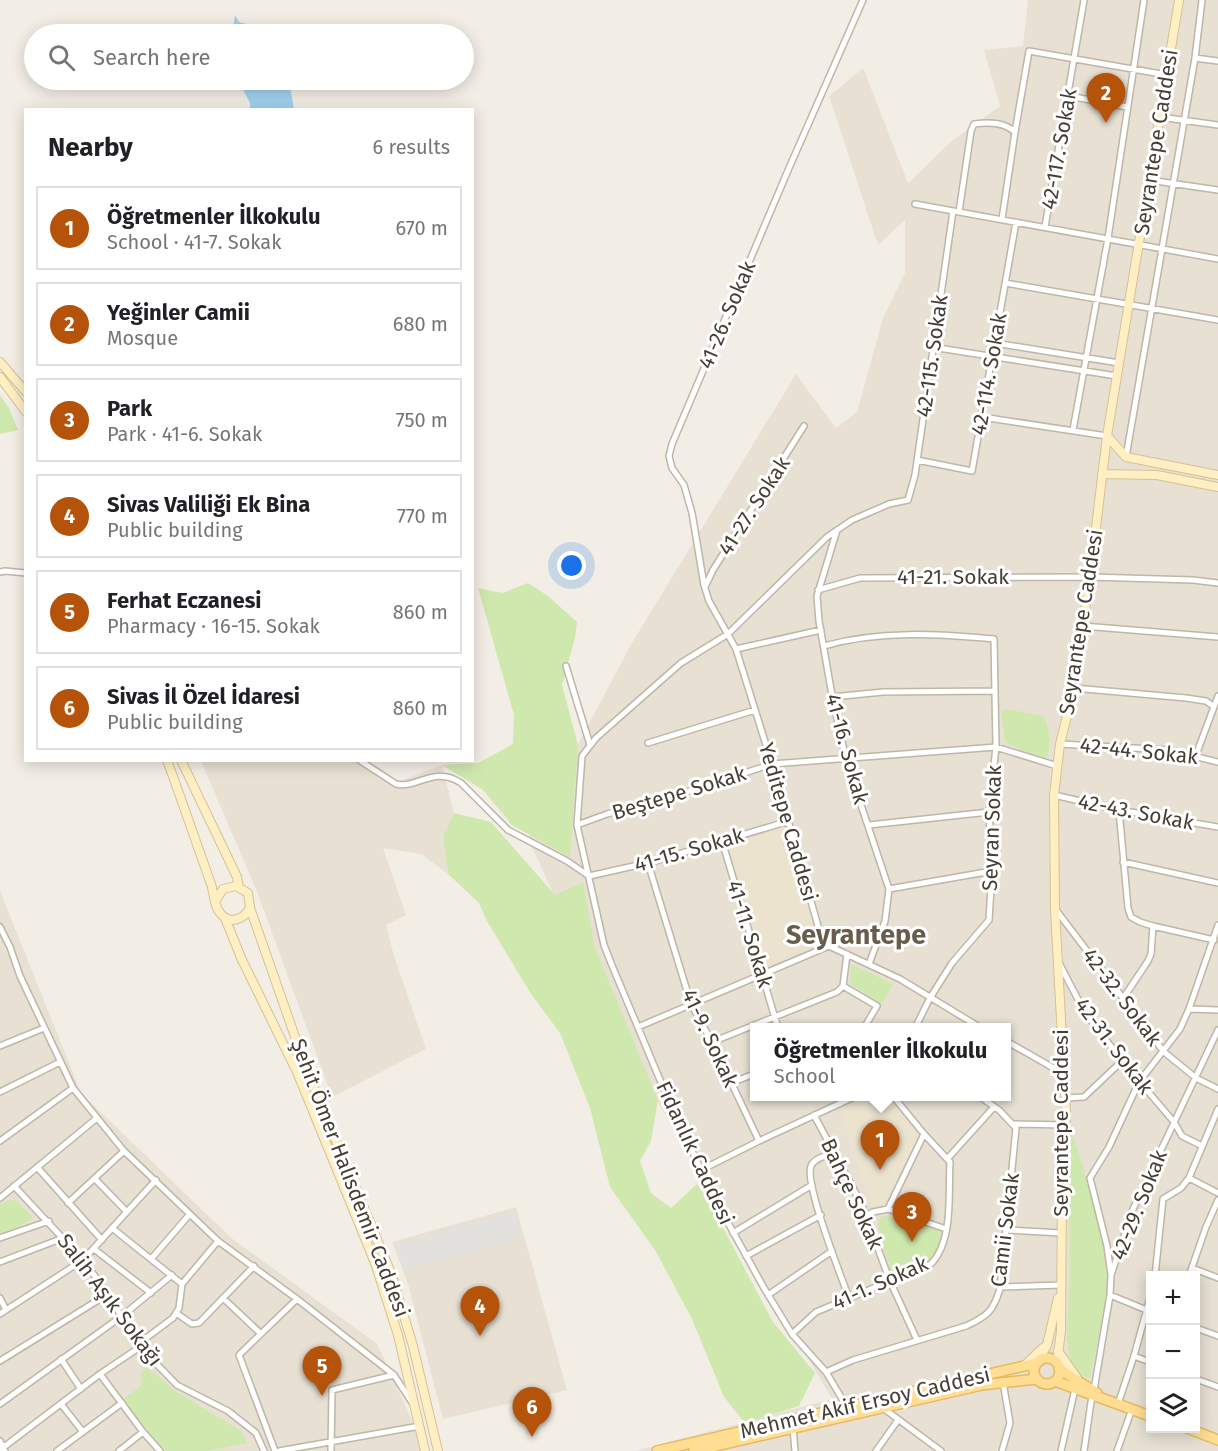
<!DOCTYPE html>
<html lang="en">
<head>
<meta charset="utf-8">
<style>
  body { margin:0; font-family:"Fira Sans",sans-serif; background:#f6f6f6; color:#202124 }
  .controls { position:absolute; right:18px; bottom:18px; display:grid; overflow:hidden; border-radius:0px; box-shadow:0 3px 15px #0003 }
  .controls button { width:54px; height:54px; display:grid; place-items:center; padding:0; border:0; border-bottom:2px solid #e0e0e0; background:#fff; color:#202124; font:30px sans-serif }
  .you { position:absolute; left:572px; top:566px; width:21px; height:21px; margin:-15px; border:4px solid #fff; border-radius:50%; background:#1a73e8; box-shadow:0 0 0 9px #1a73e833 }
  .badge { display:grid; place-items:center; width:39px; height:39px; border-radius:50%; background:#b45309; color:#fff; font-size:20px; font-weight:700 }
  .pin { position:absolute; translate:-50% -50px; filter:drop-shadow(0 2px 3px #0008) }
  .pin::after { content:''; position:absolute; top:32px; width:21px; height:18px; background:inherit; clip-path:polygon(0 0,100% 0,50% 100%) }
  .popup { position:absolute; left:750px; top:1023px; width:261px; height:78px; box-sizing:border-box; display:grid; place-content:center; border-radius:0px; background:#fff; filter:drop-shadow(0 2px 4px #0005); font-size:20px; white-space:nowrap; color:#757577 }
  .popup b { font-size:22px; color:#202124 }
  .popup::after { content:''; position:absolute; left:50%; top:100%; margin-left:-12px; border:12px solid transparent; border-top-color:#fff }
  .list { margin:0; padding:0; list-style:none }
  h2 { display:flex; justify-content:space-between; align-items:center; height:78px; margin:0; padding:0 24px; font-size:26px }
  h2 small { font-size:20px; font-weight:400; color:#757577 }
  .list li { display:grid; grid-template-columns:39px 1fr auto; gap:18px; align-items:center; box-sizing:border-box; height:84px; margin:0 12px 12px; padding:0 12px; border:2px solid #e0e0e0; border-radius:0px }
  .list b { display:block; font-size:22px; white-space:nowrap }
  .list p { margin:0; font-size:20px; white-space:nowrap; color:#757577 }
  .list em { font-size:20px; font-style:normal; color:#757577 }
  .icon { flex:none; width:33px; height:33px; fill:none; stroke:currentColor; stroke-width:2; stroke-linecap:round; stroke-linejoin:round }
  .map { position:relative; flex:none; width:1218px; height:1451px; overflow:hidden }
  .search { position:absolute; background:#fff; box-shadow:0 3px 15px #0003; left:24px; top:24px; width:450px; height:66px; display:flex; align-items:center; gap:15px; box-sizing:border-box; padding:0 21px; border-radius:33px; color:#757577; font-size:22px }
  .panel { position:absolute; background:#fff; box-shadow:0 3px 15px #0003; left:24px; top:108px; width:450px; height:654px; border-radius:0px }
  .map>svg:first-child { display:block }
  .residential { fill:#e7e0d3; fill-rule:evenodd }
  .education { fill:#ece3cf }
  .green { fill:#cfe8ad }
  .parking { fill:#e3e1dd }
  .water { fill:#a0d2f1 }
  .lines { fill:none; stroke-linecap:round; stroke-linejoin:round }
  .street-casing { stroke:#beb6a8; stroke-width:8 }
  .secondary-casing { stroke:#d4c294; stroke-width:10 }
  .primary-casing { stroke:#e5ba61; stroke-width:12 }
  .street { stroke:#fff; stroke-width:5 }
  .secondary { stroke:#ffefc3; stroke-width:8 }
  .primary { stroke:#ffdd92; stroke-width:9 }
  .labels { text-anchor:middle; stroke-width:6; stroke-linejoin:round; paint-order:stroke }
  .street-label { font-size:21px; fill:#453e35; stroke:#fff }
  .district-label { font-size:27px; font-weight:bold; fill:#685c4c; stroke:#fff }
</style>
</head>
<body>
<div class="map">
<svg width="1218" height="1451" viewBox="0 0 1218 1451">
  <rect width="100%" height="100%" fill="#f3eee5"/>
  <path class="residential" d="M1028 0H1218V1451H635L832 1399 613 1025 528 838 632 643 796 374 836 428 857 412 883 318 905 273V220L878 245 829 96 863 68 908 183 953 140 1000 106 984 50 1023 46ZM754 1028H1006V1096H754ZM1150 1276H1196V1428H1150Z
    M201 761H369L397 782 442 765 454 813 443 836 448 874 421 854 383 848 406 915 386 925 394 956 426 1049 332 1097 256 889Z
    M0 891 81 1093 230 1237 377 1344 426 1451H0Z
    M516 1207 567 1390 443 1419 408 1284 392 1242Z"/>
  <path class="education" d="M786 826 817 937 814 945 764 965 725 846Z
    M869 1096 888 1097 919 1137 884 1203 871 1207 841 1111Z"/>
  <path class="green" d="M0 395 9 408 18 430 0 434Z
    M528 583 548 596 577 622 575 638 562 685 578 745 570 857 512 825 483 790 442 765 478 763 513 744 514 715 478 588 502 593Z
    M1005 709 1044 716C1049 727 1053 752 1044 761L1005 742 1001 711Z
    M454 813 491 822 555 895 583 882 595 948 658 1100 651 1141 640 1161 651 1193 671 1208 697 1184 705 1194 773 1322 815 1373 799 1406 745 1423 724 1397 692 1319 655 1250 610 1187 590 1108 560 1033 531 994 487 921 479 903 448 874 443 836Z
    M851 964 893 984 882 1004 850 984Z
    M1068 1124C1081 1156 1090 1189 1098 1222 1101 1239 1107 1256 1107 1272 1108 1302 1096 1348 1090 1378L1079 1375 1071 1364 1067 1340 1070 1268Z
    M15 1199 33 1218 17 1228 0 1234V1204Z
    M884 1216 899 1218 944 1232C935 1267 928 1263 896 1275L892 1274 877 1225 880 1217Z
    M147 1367 174 1390 241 1431 247 1443 207 1451H167L150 1436 122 1400 141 1386V1372Z"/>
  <path class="parking" d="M513 1211 520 1238 404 1270 396 1246Z"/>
  <path class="water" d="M235 15 239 22 258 27 257 34H232Z
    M244 80H282V83L290 87 294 109H250V103L240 84Z"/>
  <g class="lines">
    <defs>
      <path id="street" d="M863 0 789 168 672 444 669 456 672 468 684 485 692 513 704 585 709 601 736 649 772 764 820 933 829 946 900 979 981 1028
        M1195 58 1218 61
        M1069 96 1127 107
        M1160 117 1218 125
        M1149 180 1218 190
        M915 204 1218 259
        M959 212 971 131 974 124C989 122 1004 122 1015 132
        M1002 219 1015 132 1029 51 1167 75
        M1045 227 1084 0
        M1005 283 1218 320
        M995 343 1119 363
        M932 347 1117 376
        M982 417 1107 436
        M1073 430 1108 238 1144 0
        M1126 457 1195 58 1202 0
        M917 460 972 471 1016 222
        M837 530 817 596 819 621 832 695 846 760 889 889 885 921 869 964
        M0 572 5 571 26 573
        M705 587 713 570 804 426
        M818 590 860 578 1090 577 1193 580 1218 583
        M1083 626 1218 637
        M824 646C880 630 937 634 994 639L996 747 989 812 992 871 989 920 952 963 930 998 915 1028
        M736 649 821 630
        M566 666 590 745
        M1074 688 1186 698 1206 701 1213 706
        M832 697 883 692 995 691
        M648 743 755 710
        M1060 744 1169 750 1218 762
        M1196 755 1218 696
        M359 760 396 784C417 789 434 765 461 783L508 830 567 861 589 876
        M1054 795 1119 810 1218 827
        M1119 810 1128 908 1131 917 1140 922 1153 926 1151 954 1148 961 1122 1000
        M577 825 607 814 668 798 772 764 996 747 1057 766
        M869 825 989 812
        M722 841 778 1028
        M1123 862 1218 883
        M648 863 691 1004 712 1042 759 1141
        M589 876 652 862 789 821
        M889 889 992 871
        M1056 910 1164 1052 1196 1078 1218 1089
        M1153 926 1214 940
        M0 927 10 947 20 976 73 1088 124 1151 218 1241 297 1299 394 1375 413 1404
        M1059 963 1084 1011 1122 1061 1174 1122 1182 1136 1202 1146
        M843 986 877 1006 864 1028
        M1189 1009 1218 1010
        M638 1027 829 946
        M1006 1041 1064 1074
        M712 1042 837 992 843 986 847 954
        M0 1046 44 1028
        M731 1083 754 1074
        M0 1092 60 1062
        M1066 1098 1084 1097 1122 1061
        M814 1115 861 1203 890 1281 917 1340
        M1013 1124 1065 1125
        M0 1141 73 1088
        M835 1153C828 1155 814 1158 811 1166 804 1183 841 1276 849 1298
        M948 1158 994 1107
        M37 1167 102 1240
        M701 1170 759 1141 856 1096
        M1189 1178 1218 1193
        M95 1179 127 1212
        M14 1186 83 1260 108 1294 140 1347 177 1385 228 1411 256 1433 264 1451
        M0 1198 97 1118
        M68 1203 124 1151
        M888 1209 946 1229
        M866 1216 873 1212 888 1209 924 1134
        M112 1228 182 1284 179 1308 173 1318 138 1344
        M1007 1230 1061 1233
        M733 1233 812 1185
        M0 1238 49 1221
        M94 1249 151 1293
        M746 1256 821 1215
        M152 1258 189 1215
        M0 1262 63 1238
        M1192 1268 1218 1278
        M1111 1275 1107 1246 1090 1178 1109 1147 1139 1082 1180 1029 1189 1009 1218 925
        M1155 1276 1163 1199 1181 1188 1189 1178 1218 1109
        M1189 1276 1206 1227 1218 1200
        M182 1284 218 1241
        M1000 1287 1061 1285
        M768 1295 832 1251
        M1110 1295 1149 1311
        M0 1298 6 1310
        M223 1298 260 1333
        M176 1313 192 1324 199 1323 254 1266
        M0 1314 83 1260 156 1180
        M1196 1328 1218 1336
        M792 1334 816 1312 931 1264C954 1240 948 1193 950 1162L924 1134 893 1096
        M1134 1356 1150 1362
        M61 1359 81 1389
        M0 1361 108 1294
        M826 1372 853 1360 966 1326C988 1316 993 1311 1000 1289L1016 1128 999 1110 979 1096
        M100 1374 143 1432 160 1451
        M1196 1379 1218 1387
        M1094 1390 1110 1295 1111 1275 1133 1209 1218 1030
        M0 1404 122 1316 172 1275
        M61 1404 83 1432
        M1118 1404 1134 1356 1150 1298
        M847 1407 826 1372 792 1334 764 1288 716 1201 673 1111 611 963 604 945 577 825 582 756 596 738 681 663 728 634 827 537 852 520 889 504 908 500 915 475 953 211
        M883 1408 941 1451
        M793 1428 795 1451
        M0 1441 5 1451
        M0 1450 100 1374 140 1347
        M57 1451 122 1403
        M119 1451 143 1432
        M275 1451 239 1355 297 1299
        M279 1451 420 1426
        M331 1451 332 1390 394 1375
        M876 1451 898 1420
        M1002 1451 1010 1423 1003 1382
        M1061 1451 1075 1389
        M1084 1451 1092 1395
        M1117 1451 1132 1409"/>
      <path id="secondary" d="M0 362 26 392
        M0 377 26 412
        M1107 436 1126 457 1218 475
        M1102 474 1157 475 1218 487
        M167 760C182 801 196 842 211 884 214 893 214 907 221 914 230 925 245 919 250 907L248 893 236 886 223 889 216 900
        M181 760 237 877 239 887
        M250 908 307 1071 391 1273 413 1346 438 1451
        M225 918 242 960 297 1072 375 1263 398 1335 425 1451
        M1058 1351 1077 1378
        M1039 1361 1047 1345 1058 1298
        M1057 1363 1061 1331 1062 1189 1066 1112 1055 909 1054 795 1060 744 1074 688 1090 577 1107 436 1179 0
        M1025 1365 1043 1348"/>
      <path id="primary" d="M1034 1371a13 13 0 1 1 26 0a13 13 0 1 1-26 0Z
        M1059 1369 1097 1393
        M1055 1381 1150 1416
        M1187 1428 1218 1440
        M657 1451 1037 1363
        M694 1451 982 1385 1037 1379"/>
    </defs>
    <use href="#street" class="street-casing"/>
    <use href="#secondary" class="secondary-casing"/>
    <use href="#primary" class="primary-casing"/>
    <use href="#street" class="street"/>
    <use href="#secondary" class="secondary"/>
    <use href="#primary" class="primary"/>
  </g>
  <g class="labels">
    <g class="street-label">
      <text transform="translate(1156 142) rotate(-81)" y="7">Seyrantepe Caddesi</text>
      <text transform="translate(1059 149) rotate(-80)" y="7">42-117. Sokak</text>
      <text transform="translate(727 315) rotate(-67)" y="7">41-26. Sokak</text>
      <text transform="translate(932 356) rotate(-82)" y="7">42-115. Sokak</text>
      <text transform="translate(989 374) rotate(-80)" y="7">42-114. Sokak</text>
      <text transform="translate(754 506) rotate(-57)" y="7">41-27. Sokak</text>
      <text x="953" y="584">41-21. Sokak</text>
      <text transform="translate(1081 622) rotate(-81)" y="7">Seyrantepe Caddesi</text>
      <text transform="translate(847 749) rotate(75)" y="7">41-16. Sokak</text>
      <text transform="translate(1139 751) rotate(6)" y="7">42-44. Sokak</text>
      <text transform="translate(679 793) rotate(-17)" y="7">Beştepe Sokak</text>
      <text transform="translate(1136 812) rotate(11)" y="7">42-43. Sokak</text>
      <text transform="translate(788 822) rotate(74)" y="7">Yeditepe Caddesi</text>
      <text transform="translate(992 828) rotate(-88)" y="7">Seyran Sokak</text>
      <text transform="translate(689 850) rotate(-16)" y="7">41-15. Sokak</text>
      <text transform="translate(750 934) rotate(73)" y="7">41-11. Sokak</text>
      <text transform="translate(1122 997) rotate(53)" y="7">42-32. Sokak</text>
      <text transform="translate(710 1038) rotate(65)" y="7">41-9. Sokak</text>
      <text transform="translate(1114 1046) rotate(53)" y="7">42-31. Sokak</text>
      <text transform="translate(1061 1123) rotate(-90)" y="7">Seyrantepe Caddesi</text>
      <text transform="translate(695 1153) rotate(65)" y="7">Fidanlık Caddesi</text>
      <text transform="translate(350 1178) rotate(69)" y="7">Şehit Ömer Halisdemir Caddesi</text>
      <text transform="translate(852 1194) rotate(65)" y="7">Bahçe Sokak</text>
      <text transform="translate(1139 1205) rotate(-68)" y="7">42-29. Sokak</text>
      <text transform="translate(1005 1230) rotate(-83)" y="7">Camii Sokak</text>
      <text transform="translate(880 1283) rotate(-24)" y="7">41-1. Sokak</text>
      <text transform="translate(110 1300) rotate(53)" y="7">Salih Aşık Sokağı</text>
      <text transform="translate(865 1403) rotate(-13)" y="7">Mehmet Akif Ersoy Caddesi</text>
    </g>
    <g class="district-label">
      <text x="856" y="944">Seyrantepe</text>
    </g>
  </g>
</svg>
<div class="controls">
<button>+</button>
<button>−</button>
<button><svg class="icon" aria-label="layers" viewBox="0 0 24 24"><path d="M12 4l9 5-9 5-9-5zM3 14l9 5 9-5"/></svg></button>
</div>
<div class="you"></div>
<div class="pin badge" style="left:880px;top:1170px">1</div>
<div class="popup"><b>Öğretmenler İlkokulu</b>School</div>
<div class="pin badge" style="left:1106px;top:123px">2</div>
<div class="pin badge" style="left:912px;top:1242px">3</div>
<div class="pin badge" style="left:480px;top:1336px">4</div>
<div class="pin badge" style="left:322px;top:1396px">5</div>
<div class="pin badge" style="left:532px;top:1437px">6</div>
<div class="search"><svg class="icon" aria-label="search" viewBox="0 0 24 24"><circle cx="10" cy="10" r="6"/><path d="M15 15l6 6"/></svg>Search here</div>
<section class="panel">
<h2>Nearby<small>6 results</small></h2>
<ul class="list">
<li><span class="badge">1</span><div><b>Öğretmenler İlkokulu</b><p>School · 41-7. Sokak</p></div><em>670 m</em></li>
<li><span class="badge">2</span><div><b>Yeğinler Camii</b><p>Mosque</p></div><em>680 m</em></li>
<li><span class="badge">3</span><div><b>Park</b><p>Park · 41-6. Sokak</p></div><em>750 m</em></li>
<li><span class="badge">4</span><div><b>Sivas Valiliği Ek Bina</b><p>Public building</p></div><em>770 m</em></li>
<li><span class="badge">5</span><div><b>Ferhat Eczanesi</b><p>Pharmacy · 16-15. Sokak</p></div><em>860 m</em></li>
<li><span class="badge">6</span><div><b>Sivas İl Özel İdaresi</b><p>Public building</p></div><em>860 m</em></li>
</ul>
</section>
</div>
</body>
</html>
